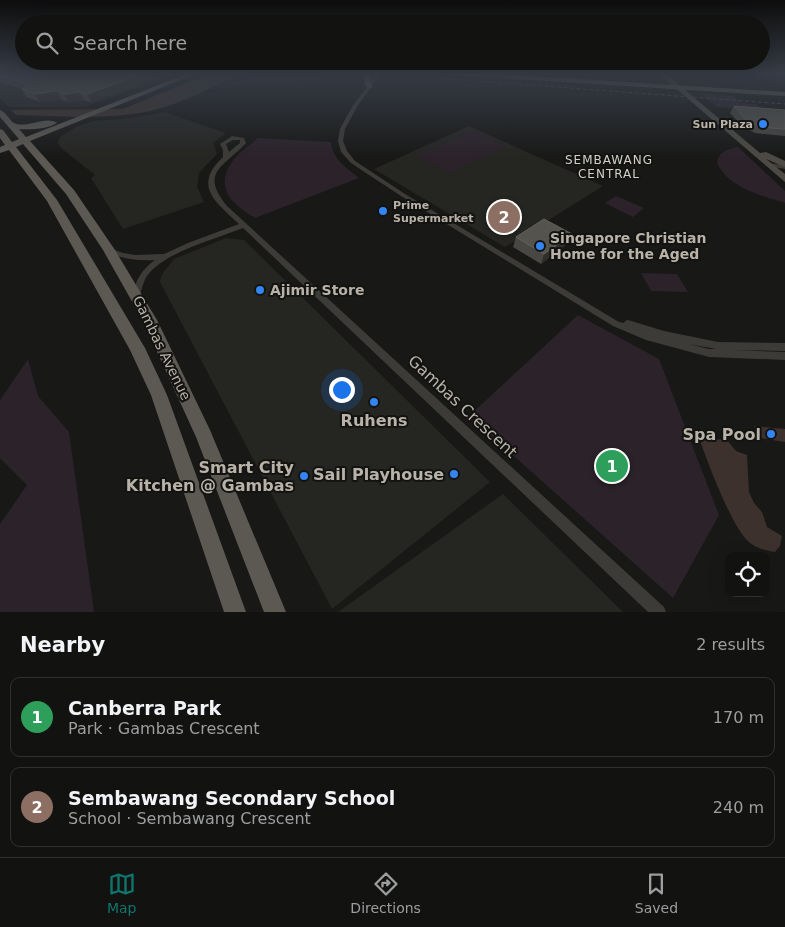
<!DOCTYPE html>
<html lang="en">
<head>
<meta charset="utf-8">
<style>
  body { margin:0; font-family:"DejaVu Sans",sans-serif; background:#1f201e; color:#f1f3f6 }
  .controls { position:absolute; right:15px; bottom:15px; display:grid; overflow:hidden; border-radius:10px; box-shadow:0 5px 20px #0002 }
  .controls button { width:45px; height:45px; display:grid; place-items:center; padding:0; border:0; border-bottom:1px solid #313230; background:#121210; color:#f1f3f6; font:25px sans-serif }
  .you { position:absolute; left:341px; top:389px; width:18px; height:18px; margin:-12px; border:4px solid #fff; border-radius:50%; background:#1a73e8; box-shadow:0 0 0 8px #1a73e833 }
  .badge { display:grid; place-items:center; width:32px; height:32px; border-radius:50%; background:#0f766e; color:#fff; font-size:16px; font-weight:700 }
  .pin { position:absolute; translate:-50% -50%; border:2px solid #fff; box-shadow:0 1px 5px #0006 }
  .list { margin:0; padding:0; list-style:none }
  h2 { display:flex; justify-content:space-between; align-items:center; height:65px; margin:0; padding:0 20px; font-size:21px }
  h2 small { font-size:16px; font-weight:400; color:#9c9e9f }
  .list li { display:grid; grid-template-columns:32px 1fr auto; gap:15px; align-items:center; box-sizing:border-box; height:80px; margin:0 10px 10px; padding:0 10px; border:1px solid #313230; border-radius:10px }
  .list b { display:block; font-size:19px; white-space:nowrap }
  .list p { margin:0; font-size:16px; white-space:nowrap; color:#9c9e9f }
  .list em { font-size:16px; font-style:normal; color:#9c9e9f }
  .icon { flex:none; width:28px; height:28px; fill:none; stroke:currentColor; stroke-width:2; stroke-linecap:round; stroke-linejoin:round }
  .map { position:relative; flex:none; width:785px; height:612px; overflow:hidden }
  .search { position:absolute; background:#121210; box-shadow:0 5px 20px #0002; left:15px; right:15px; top:15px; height:55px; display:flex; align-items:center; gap:12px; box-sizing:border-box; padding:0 18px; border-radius:28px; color:#9c9e9f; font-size:19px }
  .sheet { height:245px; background:#121210 }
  nav { display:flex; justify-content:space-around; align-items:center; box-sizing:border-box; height:70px; border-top:1px solid #313230; background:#121210; font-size:14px; color:#9c9e9f }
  nav a { display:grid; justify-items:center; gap:2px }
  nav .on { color:#0f766e }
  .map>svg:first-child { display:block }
  .built { fill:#252522 }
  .green { fill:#2b222a }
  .water { fill:#3c312c }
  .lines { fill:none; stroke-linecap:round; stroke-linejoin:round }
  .minor { fill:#3d3b37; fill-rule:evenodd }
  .secondary { fill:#4d4a45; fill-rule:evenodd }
  .primary { fill:#5c5953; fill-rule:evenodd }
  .rail { stroke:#524f4a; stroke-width:1; stroke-dasharray:4 2.5; stroke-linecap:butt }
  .wall { fill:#484743 }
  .shaded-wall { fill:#302f2c }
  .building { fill:#54534e; stroke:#64625c }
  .poi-dot { fill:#3285f3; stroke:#131311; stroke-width:2 }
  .labels { text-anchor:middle; stroke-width:4; stroke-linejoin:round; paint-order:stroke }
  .far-poi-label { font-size:11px; font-weight:bold; fill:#b8b2a8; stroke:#131311; text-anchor:end }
  .far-neighbourhood-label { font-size:12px; letter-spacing:1px; fill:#d4d0c9; stroke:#131311 }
  .poi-label { font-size:14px; font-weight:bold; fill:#b8b2a8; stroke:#131311; text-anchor:start }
  .street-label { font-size:14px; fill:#b8b2a8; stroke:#131311 }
  .near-street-label { font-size:16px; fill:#b8b2a8; stroke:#131311 }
  .near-poi-label { font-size:16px; font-weight:bold; fill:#b8b2a8; stroke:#131311; text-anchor:end }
</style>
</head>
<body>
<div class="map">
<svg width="785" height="612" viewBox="0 0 785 612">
  <rect width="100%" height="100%" fill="#181816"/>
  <path class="built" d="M0 73H180L85 107H9L0 98Z
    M164 112 226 133 213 143 217 154 199 173 197 187 204 202 123 229 91 178 95 175 61 148 58 143 60 137 78 126 94 121 132 118Z
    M469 126 603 186 505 247 374 169Z
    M226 238 244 240 490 482 332 609 160 282 162 274 174 259Z
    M503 494 623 612H338Z"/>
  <path class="green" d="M258 73H376L370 82 366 77 333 73 330 78 293 83H247L224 88Z
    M702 94 734 96 741 103 756 104 765 111 717 107Z
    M473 131 505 146 449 173 417 156Z
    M258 138 331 142C332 159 347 168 359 178L255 218C231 204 213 187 234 159 240 151 251 145 258 138Z
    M738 147 785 191V203C762 196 726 187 717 162 719 151 728 149 738 147Z
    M616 196 644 208 633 217 605 203Z
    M641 273 677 274 688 292 651 291Z
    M578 315 659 359 719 515 673 598 469 416Z
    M28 359 38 396 69 432 94 612H0V524L27 485 0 458V400Z"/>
  <path class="water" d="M211 73H243C216 85 187 101 158 109 113 121 62 116 16 115L11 110 123 109Z
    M754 426 785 429V442L760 438Z
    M699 438 727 440 736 451 747 455 749 492 754 503 762 512 767 527 782 536 780 546 775 552C766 551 757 548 750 543 732 529 707 460 699 438Z"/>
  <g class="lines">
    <path class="minor" d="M378 73H382L358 105 345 129 343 141 347 151 355 161 405 194 619 322 624 323 625 321 628 320 664 331 718 342 785 343V351L732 350 785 352V360L709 357 646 340 613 326 401 196 351 163 341 152 338 141 340 129 353 105ZM689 344 716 349H709Z
      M232 136 244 138 246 143C224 167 199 172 227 206L664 607 666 612H648L243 228C216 239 164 252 147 276 143 282 142 290 139 297H133L132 295C136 280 142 269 155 260 138 261 122 259 106 252L105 250 106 248H109L123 253 135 255 164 254 188 243 239 224C216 202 192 186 223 157V150L220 144ZM233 140H240V143L229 152 226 144Z
      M768 163 785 165V169L766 166 765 165Z"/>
    <path class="secondary" d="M658 73H665L760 153 766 152 785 161V167L766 159 785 174V182Z"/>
    <path class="primary" d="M189 73H198L30 141 74 190 115 250 157 320 210 430 286 612H264L196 437 143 321 103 250 66 194 23 144 16 147 57 200 145 348 167 395 246 612H224L151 395 130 350 47 201 9 150 0 153V147L5 145 0 138V129L3 130 12 142 19 139 0 117V110C6 112 9 120 14 123 27 129 46 115 57 123 48 129 30 130 19 129L26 137Z
      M364 73H370L372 88 365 86Z
      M450 73H483L785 92V96L453 75Z"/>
    <path class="rail" d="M369 73 785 104"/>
  </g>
  <path class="wall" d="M0 73H168L91 102 84 100 68 102 61 99 40 102 26 97 22 89 0 82Z
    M734 106 785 110V136L755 133 742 126 730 113Z
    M572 234 568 243 541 264 513 247 516 237Z"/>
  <path class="shaded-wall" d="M145 73H168L91 102 87 94Z
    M57 91 61 99 40 102 35 94Z
    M80 92 84 100 68 102 64 94Z
    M572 234 568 243 541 264 544 254Z"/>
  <path class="building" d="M0 73H145L87 94 80 92 64 94 57 91 35 94 22 89 31 86 0 76Z
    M734 106 785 110V129L759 127 746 120Z
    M544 219 572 234 544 254 516 237Z"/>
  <linearGradient id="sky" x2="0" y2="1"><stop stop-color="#0d0d0c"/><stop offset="0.46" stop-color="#373d47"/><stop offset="1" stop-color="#373d47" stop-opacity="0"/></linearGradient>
  <rect width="785" height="159" fill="url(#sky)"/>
  <g class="poi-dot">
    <circle cx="763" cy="124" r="5"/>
    <circle cx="383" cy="211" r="5"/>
    <circle cx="540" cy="246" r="5"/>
    <circle cx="260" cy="290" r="5"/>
    <circle cx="374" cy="402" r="5"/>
    <circle cx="771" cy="434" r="5"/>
    <circle cx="454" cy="474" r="5"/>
    <circle cx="304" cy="476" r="5"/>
  </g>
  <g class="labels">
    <g class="far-poi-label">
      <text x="753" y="128">Sun Plaza</text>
      <text x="393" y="209" text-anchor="start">Prime<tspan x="393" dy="13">Supermarket</tspan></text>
    </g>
    <g class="far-neighbourhood-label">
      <text x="609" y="164">SEMBAWANG<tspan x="609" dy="14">CENTRAL</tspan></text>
    </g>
    <g class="poi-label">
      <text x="550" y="243">Singapore Christian<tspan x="550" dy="16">Home for the Aged</tspan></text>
      <text x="270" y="295">Ajimir Store</text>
    </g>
    <g class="street-label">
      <text transform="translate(162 348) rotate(64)" y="5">Gambas Avenue</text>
    </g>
    <g class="near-street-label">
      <text transform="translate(463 406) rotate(43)" y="6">Gambas Crescent</text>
    </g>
    <g class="near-poi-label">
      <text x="374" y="426" text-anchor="middle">Ruhens</text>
      <text x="761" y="440">Spa Pool</text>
      <text x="294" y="473">Smart City<tspan x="294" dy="18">Kitchen @ Gambas</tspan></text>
      <text x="444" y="480">Sail Playhouse</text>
    </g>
  </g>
</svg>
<div class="controls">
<button><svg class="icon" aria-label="locate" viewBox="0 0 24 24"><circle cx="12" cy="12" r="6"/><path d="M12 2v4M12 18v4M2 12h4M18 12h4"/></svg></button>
</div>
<div class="you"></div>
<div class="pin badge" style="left:612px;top:466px;background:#2e9e5b">1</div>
<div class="pin badge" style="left:504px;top:217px;background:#8d6e63">2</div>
<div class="search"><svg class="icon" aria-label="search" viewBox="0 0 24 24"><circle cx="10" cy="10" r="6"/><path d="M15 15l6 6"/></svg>Search here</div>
</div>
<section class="sheet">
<h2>Nearby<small>2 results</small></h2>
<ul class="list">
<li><span class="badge" style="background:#2e9e5b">1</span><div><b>Canberra Park</b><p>Park · Gambas Crescent</p></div><em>170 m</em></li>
<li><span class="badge" style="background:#8d6e63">2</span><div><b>Sembawang Secondary School</b><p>School · Sembawang Crescent</p></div><em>240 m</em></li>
</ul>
</section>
<nav>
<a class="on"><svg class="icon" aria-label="map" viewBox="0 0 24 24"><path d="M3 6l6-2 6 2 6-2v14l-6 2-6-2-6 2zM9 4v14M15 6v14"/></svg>Map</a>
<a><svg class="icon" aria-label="directions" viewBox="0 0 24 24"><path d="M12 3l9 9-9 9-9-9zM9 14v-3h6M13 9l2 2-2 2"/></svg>Directions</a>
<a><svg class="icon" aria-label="saved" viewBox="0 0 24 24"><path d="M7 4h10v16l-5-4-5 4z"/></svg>Saved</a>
</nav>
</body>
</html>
